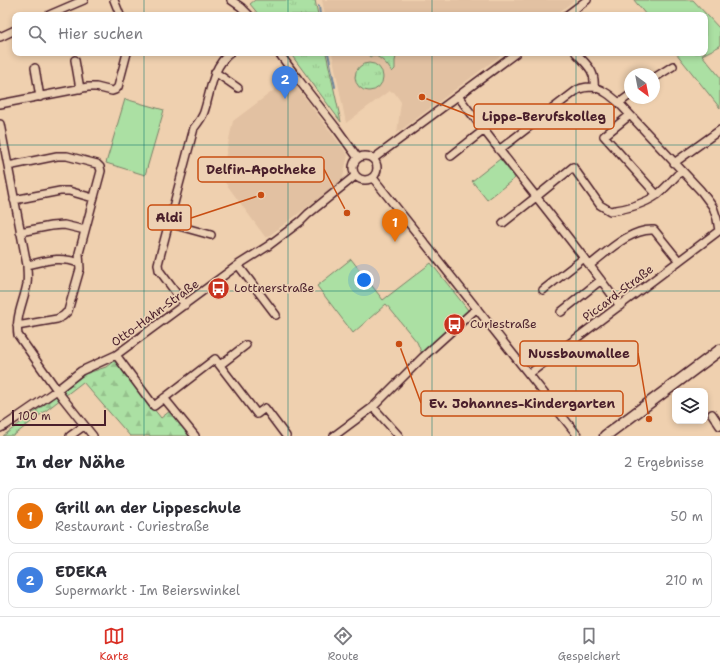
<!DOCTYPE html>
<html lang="de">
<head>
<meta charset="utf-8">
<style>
  body { margin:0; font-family:"Shantell Sans",sans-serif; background:#f2f2f3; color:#2b2b33 }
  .controls { position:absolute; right:12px; bottom:12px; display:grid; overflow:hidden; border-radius:8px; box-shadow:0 2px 6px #0003 }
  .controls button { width:36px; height:36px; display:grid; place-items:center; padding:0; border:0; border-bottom:1px solid #e1e1e2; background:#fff; color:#2b2b33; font:20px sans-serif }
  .compass { position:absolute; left:624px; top:68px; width:36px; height:36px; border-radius:50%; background:#fff; box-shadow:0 2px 6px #0003; rotate:148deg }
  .scale { position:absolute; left:12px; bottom:10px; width:94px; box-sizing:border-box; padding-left:4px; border:2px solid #4a1f2b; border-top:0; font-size:11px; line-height:14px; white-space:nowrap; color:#4a1f2b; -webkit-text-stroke:3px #edd1b4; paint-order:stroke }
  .you { position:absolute; left:364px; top:280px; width:14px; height:14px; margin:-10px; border:3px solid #fff; border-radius:50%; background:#1a73e8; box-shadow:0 0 0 6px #1a73e833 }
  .badge { display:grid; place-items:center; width:26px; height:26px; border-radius:50%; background:#d93025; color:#fff; font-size:13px; font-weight:700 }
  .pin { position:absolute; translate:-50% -33px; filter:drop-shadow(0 1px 2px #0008) }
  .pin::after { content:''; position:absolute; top:21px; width:14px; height:12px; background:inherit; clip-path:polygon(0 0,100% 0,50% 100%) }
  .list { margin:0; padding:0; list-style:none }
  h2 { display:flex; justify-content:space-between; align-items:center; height:52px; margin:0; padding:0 16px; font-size:17px }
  h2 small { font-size:13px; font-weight:400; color:#7c7c81 }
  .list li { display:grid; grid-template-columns:26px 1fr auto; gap:12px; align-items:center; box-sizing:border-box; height:56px; margin:0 8px 8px; padding:0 8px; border:1px solid #e1e1e2; border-radius:8px }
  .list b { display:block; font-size:15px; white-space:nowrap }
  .list p { margin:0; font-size:13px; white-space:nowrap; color:#7c7c81 }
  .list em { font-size:13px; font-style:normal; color:#7c7c81 }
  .icon { flex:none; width:22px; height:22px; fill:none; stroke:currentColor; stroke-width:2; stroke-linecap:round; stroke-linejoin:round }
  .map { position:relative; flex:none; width:720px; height:436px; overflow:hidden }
  .search { position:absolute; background:#fff; box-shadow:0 2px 6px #0003; left:12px; right:12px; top:12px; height:44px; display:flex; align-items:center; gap:10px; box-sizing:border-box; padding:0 14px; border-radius:8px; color:#7c7c81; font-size:15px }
  .sheet { height:180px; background:#fff }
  nav { display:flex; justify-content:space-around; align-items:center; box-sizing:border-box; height:56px; border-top:1px solid #e1e1e2; background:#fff; font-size:11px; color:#7c7c81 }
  nav a { display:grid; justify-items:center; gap:2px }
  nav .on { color:#d93025 }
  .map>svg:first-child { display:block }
  .built { fill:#e2c1a2 }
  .grass { fill:url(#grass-tufts); stroke:#7a8067 }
  .forest { fill:url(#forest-firs); stroke:#7a8067 }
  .park { fill:#abe0a3; stroke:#7a8067 }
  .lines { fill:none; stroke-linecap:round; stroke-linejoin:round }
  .stream { stroke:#6e879c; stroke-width:2 }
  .street-casing { stroke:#4a1f2b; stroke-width:10 }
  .secondary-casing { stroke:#4a1f2b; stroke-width:13 }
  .street { stroke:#edd1b4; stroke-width:7 }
  .secondary { stroke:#edd1b4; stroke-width:10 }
  .grid { fill:none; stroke:#0f766e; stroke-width:1; stroke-opacity:0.55 }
  .labels { text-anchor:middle; stroke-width:3.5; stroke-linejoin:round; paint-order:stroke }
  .poi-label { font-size:12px; fill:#4a1f2b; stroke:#edd1b4; text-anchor:start }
  .street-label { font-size:12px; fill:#4a1f2b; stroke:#edd1b4 }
  .leader { fill:none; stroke:#c84d12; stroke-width:1.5 }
  .callout-dot { fill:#c84d12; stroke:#edd1b4; stroke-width:1.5 }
  .callout { fill:#edd1b4; stroke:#c84d12; stroke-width:1.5 }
  .callout-label { font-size:13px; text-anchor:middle; font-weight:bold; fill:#4a1f2b }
</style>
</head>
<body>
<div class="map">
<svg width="720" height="436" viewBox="0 0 720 436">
  <defs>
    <pattern id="grass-tufts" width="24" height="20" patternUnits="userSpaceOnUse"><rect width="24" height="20" fill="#abe0a3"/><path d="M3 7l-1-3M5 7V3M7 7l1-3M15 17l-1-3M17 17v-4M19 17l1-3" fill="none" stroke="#95c08c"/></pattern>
    <pattern id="forest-firs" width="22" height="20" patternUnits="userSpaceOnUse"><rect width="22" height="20" fill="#abe0a3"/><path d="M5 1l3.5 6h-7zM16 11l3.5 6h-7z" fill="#95c08c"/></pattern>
  </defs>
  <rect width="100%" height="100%" fill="#efd0af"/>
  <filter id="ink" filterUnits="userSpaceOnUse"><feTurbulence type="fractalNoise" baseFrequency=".025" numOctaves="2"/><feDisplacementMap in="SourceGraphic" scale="8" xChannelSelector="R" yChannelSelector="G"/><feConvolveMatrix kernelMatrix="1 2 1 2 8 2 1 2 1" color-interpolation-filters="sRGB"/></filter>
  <g filter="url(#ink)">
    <path class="built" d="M322 0H575L555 15H325Z
      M332 53H504L397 133 401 102 394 92 389 91 346 123Z
      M290 78 348 155 342 181 266 238 221 177 233 121Z"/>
    <path class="grass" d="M255 0H315L318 15H259L250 4Z
      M290 53H326L341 122Z
      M366 53H397L395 61V69L392 72C387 64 382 58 373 55L370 57Z
      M355 77a14 14 0 1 1 28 0a14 14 0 1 1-28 0Z"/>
    <path class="forest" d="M115 360 161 418 170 411 190 436H130L83 382 13 436H3L85 374 106 367Z"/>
    <path class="park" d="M634 0H693L720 29V46L702 55 720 77V108L676 53H705V15H646Z
      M125 99 164 110 145 175 106 163Z
      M500 159 515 178 487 200 472 181Z
      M351 259 383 300 431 263 468 310 422 354 417 342 386 304 353 333 317 286Z"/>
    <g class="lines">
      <path class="stream" d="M319 6 320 15
        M328 53 335 87"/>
      <defs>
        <path id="street" d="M114 0 120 15
          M231 0 241 7 249 15
          M49 15 84 0
          M567 15 587 0
          M0 37 15 30
          M279 53 298 79 337 129 358 158
          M576 53C586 64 596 71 594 87 604 90 611 96 619 103L701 191 713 207 717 219 719 231
          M75 60 80 89
          M35 68 40 97
          M215 72 238 88
          M654 78 673 66
          M458 96C511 167 568 234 620 306
          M619 103 630 95
          M0 104 88 87H96L112 91 115 90 118 87 127 53
          M630 115 604 136 657 195
          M0 124 27 265C27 271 28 277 27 284 24 301 15 317 18 335L62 397 93 436
          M499 150 577 90C583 87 587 87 594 87
          M353 168a12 12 0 1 1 24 0a12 12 0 1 1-24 0Z
          M451 156 484 130
          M373 159 516 53
          M674 163 720 130
          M8 166 57 156H67L97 164 100 167 101 171 79 253 80 269 68 311 63 316 57 319 17 326
          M373 178 578 436
          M14 200 60 191H69L93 198
          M168 223 211 235
          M503 223 536 197 573 167 600 205 610 211C626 209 644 204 657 195 666 188 673 179 681 171
          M20 232 51 226 64 225 85 230
          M27 265C46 261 60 256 79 263
          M238 265 276 315
          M590 265C607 252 631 228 654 230L679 261
          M543 290 584 258
          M185 305 159 270 158 264 194 128C198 123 202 118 204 112 211 91 212 67 230 53
          M561 312 601 280
          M116 355 154 406 215 359 257 414 265 408 286 436
          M220 365 246 345
          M529 374 720 230
          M164 398 195 436
          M373 407 399 436
          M712 414 720 426
          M0 428 6 425 57 390 81 371 116 355 238 265 268 246 301 221 308 214 355 176
          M70 436 84 426
          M334 436 373 407 423 357 477 308"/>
        <path id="secondary" d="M605 436 720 350"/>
      </defs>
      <use href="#street" class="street-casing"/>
      <use href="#secondary" class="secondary-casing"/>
      <use href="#street" class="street"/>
      <use href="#secondary" class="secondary"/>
    </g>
  </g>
  <path class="grid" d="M144 0V15M288 0V15M432 0V15M576 0V15M144 53V436M288 53V436M432 53V436M576 53V436M0 145H720M0 291H720"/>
  <defs>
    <symbol id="bus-disc" viewBox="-11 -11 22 22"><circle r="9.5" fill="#c8321e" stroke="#edd1b4"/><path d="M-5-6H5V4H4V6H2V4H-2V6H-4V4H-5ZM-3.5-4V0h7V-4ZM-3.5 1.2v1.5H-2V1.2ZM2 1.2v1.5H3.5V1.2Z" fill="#fff"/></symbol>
  </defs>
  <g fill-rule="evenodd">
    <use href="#bus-disc" x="206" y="276" width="25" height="25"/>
    <use href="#bus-disc" x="442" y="312" width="25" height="25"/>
  </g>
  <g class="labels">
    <g class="poi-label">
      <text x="234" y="292">Lottnerstraße</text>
      <text x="470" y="328">Curiestraße</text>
    </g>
    <g class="street-label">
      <text transform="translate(618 293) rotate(-37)" y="4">Piccard-Straße</text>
      <text transform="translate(155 313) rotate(-36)" y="4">Otto-Hahn-Straße</text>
    </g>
  </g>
  <path class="leader" d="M422 97L474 117M347 213L324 169M261 195L191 218M649 419L638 353M399 344L421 403"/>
  <g class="callout-dot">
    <circle cx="422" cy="97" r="4"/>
    <circle cx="347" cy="213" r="4"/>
    <circle cx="261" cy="195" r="4"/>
    <circle cx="649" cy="419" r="4"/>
    <circle cx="399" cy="344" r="4"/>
  </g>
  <g class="callout">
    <rect x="474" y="104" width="140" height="25" rx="4"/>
    <rect x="198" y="157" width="126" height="25" rx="4"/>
    <rect x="148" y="205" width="43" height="25" rx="4"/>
    <rect x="520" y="341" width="118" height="25" rx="4"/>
    <rect x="421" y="391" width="202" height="25" rx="4"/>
  </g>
  <g class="callout-label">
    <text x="544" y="121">Lippe-Berufskolleg</text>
    <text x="261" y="174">Delfin-Apotheke</text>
    <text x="169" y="222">Aldi</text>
    <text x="579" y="358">Nussbaumallee</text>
    <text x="522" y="408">Ev. Johannes-Kindergarten</text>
  </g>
</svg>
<div class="controls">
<button><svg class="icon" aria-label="layers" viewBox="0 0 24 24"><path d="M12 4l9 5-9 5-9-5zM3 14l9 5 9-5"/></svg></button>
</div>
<svg class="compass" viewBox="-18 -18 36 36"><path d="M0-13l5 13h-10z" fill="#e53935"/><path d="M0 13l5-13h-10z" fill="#7c7c81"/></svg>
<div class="scale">100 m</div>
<div class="you"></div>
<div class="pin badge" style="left:395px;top:242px;background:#e8710a">1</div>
<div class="pin badge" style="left:285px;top:99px;background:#3f7fe0">2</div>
<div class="search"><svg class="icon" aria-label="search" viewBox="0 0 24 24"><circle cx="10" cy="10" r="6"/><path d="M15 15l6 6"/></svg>Hier suchen</div>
</div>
<section class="sheet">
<h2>In der Nähe<small>2 Ergebnisse</small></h2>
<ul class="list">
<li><span class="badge" style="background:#e8710a">1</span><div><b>Grill an der Lippeschule</b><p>Restaurant · Curiestraße</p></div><em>50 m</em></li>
<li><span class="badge" style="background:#3f7fe0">2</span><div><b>EDEKA</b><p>Supermarkt · Im Beierswinkel</p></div><em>210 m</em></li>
</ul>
</section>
<nav>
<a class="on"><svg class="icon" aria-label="map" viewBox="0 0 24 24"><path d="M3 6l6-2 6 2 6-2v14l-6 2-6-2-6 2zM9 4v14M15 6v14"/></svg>Karte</a>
<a><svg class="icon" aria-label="directions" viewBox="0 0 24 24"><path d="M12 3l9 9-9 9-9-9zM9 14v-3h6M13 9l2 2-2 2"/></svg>Route</a>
<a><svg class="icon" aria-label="saved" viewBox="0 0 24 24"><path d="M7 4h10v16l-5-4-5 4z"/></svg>Gespeichert</a>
</nav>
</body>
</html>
